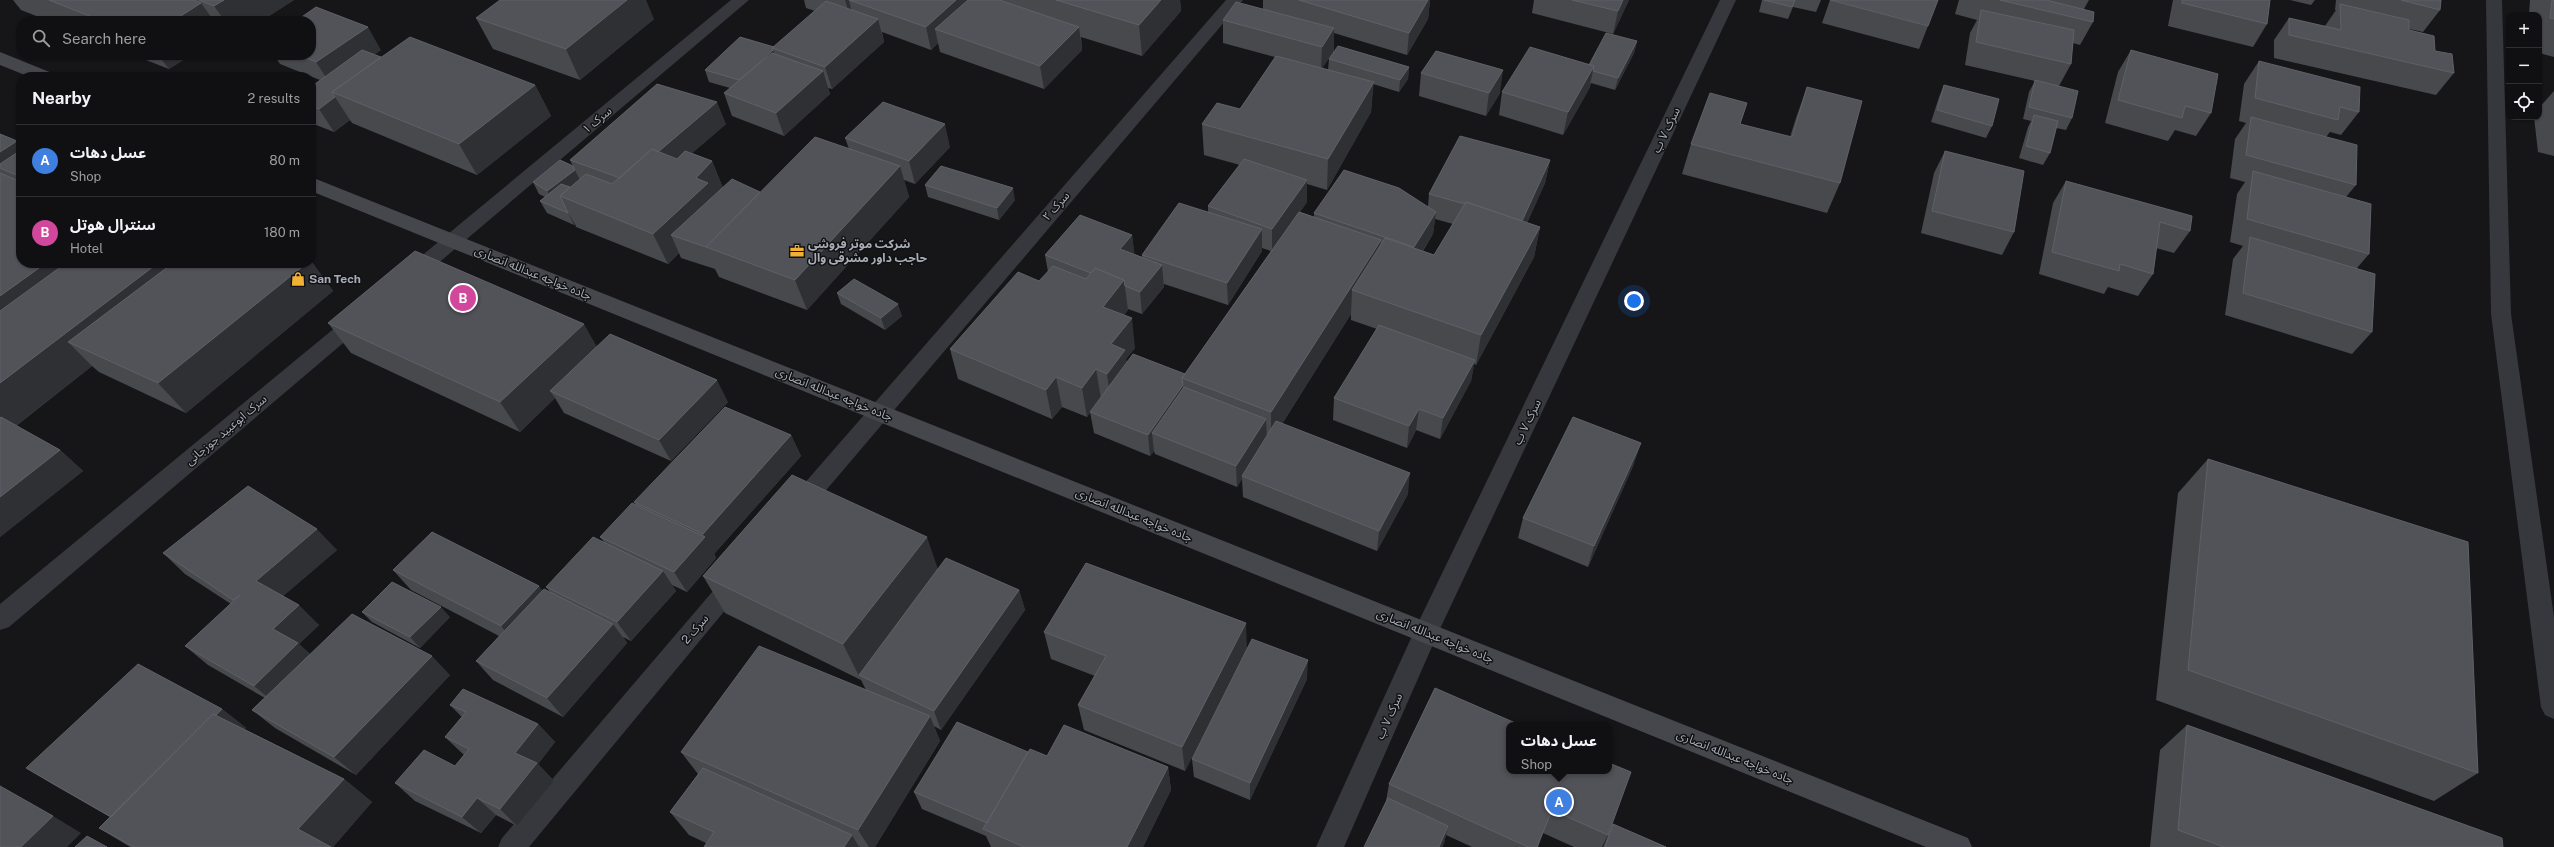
<!DOCTYPE html>
<html lang="en">
<head>
<meta charset="utf-8">
<style>
  body { margin:0; font-family:"Public Sans","Noto Sans Arabic",sans-serif; background:#19191b; color:#f1f3f6 }
  .controls { position:absolute; right:12px; top:12px; display:grid; overflow:hidden; border-radius:8px; box-shadow:0 1px 3px #0004 }
  .controls button { width:36px; height:36px; display:grid; place-items:center; padding:0; border:0; border-bottom:1px solid #303032; background:#101012; color:#f1f3f6; font:20px sans-serif }
  .you { position:absolute; left:1634px; top:301px; width:14px; height:14px; margin:-10px; border:3px solid #fff; border-radius:50%; background:#1a73e8; box-shadow:0 0 0 6px #1a73e833 }
  .badge { display:grid; place-items:center; width:26px; height:26px; border-radius:50%; background:#0b8043; color:#fff; font-size:13px; font-weight:700 }
  .pin { position:absolute; translate:-50% -50%; border:2px solid #fff; box-shadow:0 1px 4px #0006 }
  .popup { position:absolute; left:1506px; top:722px; width:106px; height:52px; box-sizing:border-box; display:grid; place-content:center; border-radius:8px; background:#101012; filter:drop-shadow(0 1px 3px #0005); font-size:13px; white-space:nowrap; color:#9c9d9f }
  .popup b { font-size:15px; color:#f1f3f6 }
  .popup::after { content:''; position:absolute; left:50%; top:100%; margin-left:-8px; border:8px solid transparent; border-top-color:#101012 }
  .list { margin:0; padding:0; list-style:none }
  h2 { display:flex; justify-content:space-between; align-items:center; height:52px; margin:0; padding:0 16px; font-size:17px }
  h2 small { font-size:13px; font-weight:400; color:#9c9d9f }
  .list li { display:grid; grid-template-columns:26px 1fr auto; gap:12px; align-items:center; box-sizing:border-box; height:72px; padding:0 16px; border-top:1px solid #303032 }
  .list b { display:block; font-size:15px; white-space:nowrap }
  .list p { margin:0; font-size:13px; white-space:nowrap; color:#9c9d9f }
  .list em { font-size:13px; font-style:normal; color:#9c9d9f }
  .icon { flex:none; width:22px; height:22px; fill:none; stroke:currentColor; stroke-width:2; stroke-linecap:round; stroke-linejoin:round }
  .map { position:relative; flex:none; width:2554px; height:847px; overflow:hidden }
  .search { position:absolute; background:#101012; box-shadow:0 1px 3px #0004; left:16px; top:16px; width:300px; height:44px; display:flex; align-items:center; gap:10px; box-sizing:border-box; padding:0 14px; border-radius:16px; color:#9c9d9f; font-size:15px }
  .panel { position:absolute; background:#101012; box-shadow:0 1px 3px #0004; left:16px; top:72px; width:300px; height:196px; border-radius:16px }
  .map>svg:first-child { display:block }
  .lines { fill:none; stroke-linecap:round; stroke-linejoin:round }
  .minor { fill:#37383d; fill-rule:evenodd }
  .secondary { fill:#45474d; fill-rule:evenodd }
  .wall { fill:#47494d; fill-rule:evenodd }
  .shaded-wall { fill:#2f3033 }
  .building { fill:#525359; stroke:#5f6168 }
  .labels { text-anchor:middle; stroke-width:3; stroke-linejoin:round; paint-order:stroke }
  .street-label { font-size:12px; fill:#a8adb8; stroke:#111113 }
  .poi-label { font-size:12px; font-weight:bold; fill:#a8adb8; stroke:#111113; text-anchor:start }
</style>
</head>
<body>
<div class="map">
<svg width="2554" height="847" viewBox="0 0 2554 847">
  <rect width="100%" height="100%" fill="#161618"/>
  <g class="lines">
    <path class="minor" d="M731 0H749L416 282 409 284 402 282 399 277 402 272Z
      M1226 0H1243L805 515 797 517 789 515 785 508 789 501Z
      M1720 0H1736L1438 633 1344 847H1316L1417 625Z
      M2486 0H2502L2511 314 2554 617V719L2545 715 2541 707 2491 314Z
      M361 309 368 312 371 317 368 322 9 627 0 630V604L354 312Z
      M738 568 746 571 750 578 746 585 529 847H498L502 838 730 571Z"/>
    <path class="secondary" d="M0 52 52 73 55 77H30L0 65Z
      M311 177 1968 838 1972 847H1926L311 191Z"/>
  </g>
  <path class="wall" d="M13 0H294L261 21H49L21 10Z
    M804 0H1180L1181 11 1142 56 1081 37 1082 50 1044 89 940 52 938 43 931 50 882 32 884 42 832 89 828 88 830 94 784 136 732 116 724 93 730 88 709 82 705 70 774 47 815 11 806 8Z
    M1263 0H1430L1428 19 1407 55 1334 33V51L1322 68 1328 70 1329 59 1409 67 1408 79 1399 92 1373 84 1371 112 1327 190 1307 184V202L1300 212 1314 217V213L1428 206 1429 194 1550 160 1545 183 1527 223 1540 227 1534 257 1476 365 1474 364 1471 381 1440 439 1416 430 1407 448 1333 420 1334 398 1377 329 1351 320V314L1282 424 1408 494 1377 551 1243 497 1242 479 1237 487 1155 454 1154 451 1150 456 1094 433 1090 412 1087 417 1062 407 1052 419 958 379 950 349 1039 281 1048 272 1045 255 1132 235 1134 254 1142 257V255L1208 212V206L1240 165 1204 155 1202 124 1240 109 1275 57 1223 43V20L1263 9ZM1435 219 1453 224 1434 255 1423 251 1433 234ZM1262 248 1271 251 1185 374 1127 363 1126 359 1135 348 1124 315 1128 310V309L1142 314 1164 287V284L1228 305 1262 251Z
    M1534 0H1629L1613 34 1532 13Z
    M1762 0H1821L1816 12 1793 7 1788 19 1759 12Z
    M1830 0 1928 26 1919 49 1822 23Z
    M1959 0H2089L2084 9 2093 22 2080 45 2073 43 2071 64 2059 86 2072 118 2066 130 2056 128 2050 153 2043 165 2019 158 2028 127 2031 121 2023 119 2029 92 2035 81 1965 65 1970 33 1977 20 1955 14Z
    M2173 0H2270L2267 24 2253 47 2168 26Z
    M2290 0H2315L2311 5Z
    M2336 0H2441L2440 10 2423 32 2409 29V30L2435 51 2454 73 2436 95 2274 58V40L2289 18 2325 26 2336 10H2335Z
    M2530 0H2554V57L2539 53V15H2529Z
    M476 18 654 19 580 80 493 49Z
    M1637 41 1634 53 1615 90 1591 83 1589 89 1563 135 1499 115 1502 92 1589 65Z
    M381 50 374 55 381 57 535 85 551 116 477 175 352 123 350 120 334 132 311 123V87L320 80 280 64 274 55H311Z
    M2131 50 2211 113 2196 136 2175 130 2168 141 2105 123 2118 72Z
    M133 55H191L169 69Z
    M2259 61 2359 112 2341 135 2330 132 2326 137 2356 185 2346 197 2369 254 2357 268 2372 332 2352 354 2225 315 2233 259 2243 246 2230 242 2237 194 2245 182 2230 178 2235 139 2246 123 2239 121 2244 84Z
    M1421 73 1500 93 1486 116 1419 96Z
    M1944 85 1992 126 1986 138 1931 122 1939 97Z
    M1807 87 1840 183 1827 213 1682 174 1691 144 1747 103 1740 124 1790 137 1796 118Z
    M2554 91V156L2538 152 2534 117H2539V108Z
    M726 124 692 153 712 161 723 188 760 192 849 149 845 138 950 147 915 184 904 180 909 197 807 310 719 277 715 269 681 258 679 253 668 264 576 227 575 224 574 225 547 213 540 201 545 197 539 194 533 182 573 166 570 160Z
    M0 134 17 141 21 145V263H311V261L333 291 186 413 99 372 92 366 16 426 60 450 83 471 0 537Z
    M1945 151 2014 232 2002 255 1921 233 1934 173Z
    M2066 181 2190 231 2174 253 2156 248 2153 274 2138 296 2108 287 2104 294 2039 274 2053 203Z
    M925 185 1015 200 999 220 928 197Z
    M837 293 902 316 885 330 841 304Z
    M328 323 596 347 728 402 671 461 564 413 555 398 520 432 351 353Z
    M791 435 801 456 714 554 716 558 687 592 672 585 676 591 631 641 623 637 627 643 563 717 493 680 476 661 499 636 411 590 393 570 542 591 551 593 546 587 604 542 600 537 636 505 634 502Z
    M2208 459 2478 773 2434 801 2156 700 2178 493Z
    M1634 464 1588 567 1518 538 1523 518Z
    M337 550 283 596 319 625 299 644 310 654 450 675 356 775 275 728 252 710 265 698 208 665 185 646 231 604 185 574 163 553Z
    M938 568 1019 590 1025 610 941 730 934 726 940 741 875 847H860L859 846V847H704L706 843 689 835 670 812 698 774 681 752 866 690 861 680 725 613 703 576Z
    M362 612 450 617 420 648 372 622Z
    M1044 632 1247 649 1185 771 1084 730 1078 705 1095 676 1051 659Z
    M1307 679 1250 800 1194 777 1192 759Z
    M1435 688 1608 835 1602 847H1574L1543 833 1538 847H1472L1446 835 1444 843 1442 847H1364L1386 801 1389 784Z
    M450 705 538 724 555 742 538 764 554 781 517 826 496 815 481 833 415 801 395 783 455 766 464 755 445 737 462 717Z
    M222 709 246 728 244 729 344 779 372 802 333 847H130L99 828 110 817 54 785 26 768Z
    M2187 725 2503 847H2150L2160 750Z
    M1028 752 1047 756 1168 767 1171 790 1143 847H991L986 836 922 809 914 792Z
    M1613 824 1666 847H1603Z"/>
  <path class="shaded-wall" d="M224 0H294L261 21H225L214 6Z
    M627 0H646L654 19 580 80 566 49Z
    M845 0H877H849L854 21 852 23Z
    M956 0H973L935 29 938 43 931 50 926 27Z
    M1161 0H1180L1181 11 1142 56 1139 25Z
    M1428 0H1430L1428 19 1407 55 1409 33Z
    M1623 0H1629L1613 34 1618 11Z
    M201 3 214 21H173Z
    M878 19 884 42 832 89 825 67Z
    M368 27 381 50 331 85 316 62Z
    M1079 27 1082 50 1044 89 1040 66Z
    M1334 28V51L1321 70 1322 47Z
    M1637 41 1634 53 1615 90 1618 78Z
    M773 50 777 62 741 81Z
    M158 55H191L169 69Z
    M1594 66 1589 89 1563 135 1568 112Z
    M1409 67 1408 79 1399 92 1400 80Z
    M1503 70 1500 93 1486 116 1489 93Z
    M823 71 830 94 784 136 776 113Z
    M1374 82 1371 112 1327 190 1328 159Z
    M535 85 551 116 477 175 459 144Z
    M335 97 350 120 334 132 319 109Z
    M717 102 726 124 636 202 625 180Z
    M945 124 950 147 915 184 909 161Z
    M17 141 21 145V175L0 168V152Z
    M1550 160 1545 183 1518 243 1522 221Z
    M712 161 724 191 671 235 679 253 668 264 653 234 696 178Z
    M900 166 909 197 807 310 795 280Z
    M575 170 581 182 560 196 554 203 547 191Z
    M1307 180V202L1272 251V229Z
    M1013 188 1015 200 999 220 997 208Z
    M1436 212 1433 234 1411 269 1414 247Z
    M568 213 575 224 574 225Z
    M1540 227 1534 257 1476 365 1481 335Z
    M1262 229V251L1228 305 1227 283Z
    M1132 235 1135 257 1120 249Z
    M1381 240 1378 270 1352 290 1351 314 1271 441V412Z
    M311 261 333 291 186 413 158 383 307 263H311Z
    M46 263H129L0 359V296Z
    M158 263H186L68 342 92 366 0 438V383Z
    M1162 265 1164 287 1142 314 1140 292Z
    M1124 280 1128 310 1107 337 1103 307Z
    M898 304 902 316 885 330 881 318Z
    M1132 318 1135 348 1126 359 1129 380 1111 403 1107 374 1111 344Z
    M584 324 601 354 550 391 555 398 520 432 500 402Z
    M1475 360 1471 381 1440 439 1443 418Z
    M1096 369 1101 399 1087 417 1082 388Z
    M1056 377 1062 407 1052 419 1046 390Z
    M717 380 728 402 671 461 659 440Z
    M1183 385 1184 407 1152 433 1154 451 1150 456 1148 435Z
    M1419 409 1416 430 1407 448 1409 426Z
    M1266 419 1267 440 1242 476V479L1237 487 1236 466Z
    M791 435 801 456 714 554 716 558 687 592 674 572 705 537 703 534Z
    M1641 443 1634 464 1588 567 1594 546Z
    M60 450 83 471 0 537V497Z
    M1410 473 1408 494 1377 551 1379 531Z
    M317 529 337 550 277 601 256 581Z
    M927 537 940 575 859 675 861 680 843 644Z
    M663 571 676 591 631 641 617 622Z
    M539 586 554 606 517 645 501 626Z
    M1019 590 1025 610 941 730 934 711Z
    M299 605 319 625 299 644 319 662 276 704 254 686 273 629Z
    M441 607 450 617 420 648 410 637Z
    M1246 623 1247 649 1185 771 1182 747Z
    M613 624 627 643 563 717 547 698Z
    M432 656 450 675 356 775 334 757Z
    M1308 660 1307 679 1250 800V783Z
    M222 709 246 728 139 834 112 818Z
    M930 716 940 741 875 847H869L858 830Z
    M538 724 555 742 538 764 554 781 517 826 500 809 515 753Z
    M1168 767 1171 790 1143 847H1127Z
    M344 779 372 802 333 847H323L298 829Z
    M477 798 496 815 481 833 462 817Z
    M53 816 81 833 67 847H21Z
    M1448 826 1444 843 1442 847H1439Z
    M852 835 859 847H844Z"/>
  <path class="building" d="M49 0H193L201 3 173 21H102Z
    M199 0H224L214 6Z
    M500 0H627L566 49 476 18Z
    M849 0H956L926 27Z
    M968 0H999L1079 27 1040 66 935 29Z
    M1056 0H1161L1139 25Z
    M1299 0H1428L1409 33Z
    M1572 0H1623L1618 11Z
    M1764 0H1795L1792 7Z
    M1830 0H1938L1928 26Z
    M2000 0H2046L2094 12 2093 22Z
    M2182 0H2270L2267 24 2182 3Z
    M2401 0H2441L2440 10Z
    M2552 0H2554V19L2550 18Z
    M826 1 878 19 825 67 772 48Z
    M1236 2 1334 28 1322 47 1223 20Z
    M2340 4 2409 20V30L2434 36 2435 51 2452 54 2454 73 2289 35V18L2341 30Z
    M316 7 368 27 316 62 299 55H311V21H296Z
    M1981 10 2074 30 2071 64 1976 42Z
    M1606 33 1637 41 1618 78 1593 71 1594 66 1589 65Z
    M410 37 535 85 459 144 332 92Z
    M740 37 774 47 772 48 773 50 757 65 739 80 705 70Z
    M1338 46 1409 67 1400 80 1329 59Z
    M1530 47 1594 66 1568 112 1502 92Z
    M362 50 381 57 332 92 335 97 319 109 311 106V87Z
    M2131 50 2218 74 2211 113 2185 106 2182 118 2118 100Z
    M1436 51 1503 70 1489 93 1421 73Z
    M772 53 823 71 776 113 724 93Z
    M1276 56 1374 82 1328 159 1202 124 1217 103 1240 109Z
    M2259 61 2360 87 2359 112 2340 107 2338 120 2255 98Z
    M2035 80 2078 91 2072 118 2029 107Z
    M657 84 717 102 658 152 652 149 620 178 570 160Z
    M1944 85 1999 99 1992 126 1937 110Z
    M1807 87 1862 101 1840 183 1691 144 1710 93 1747 103 1740 124 1792 137Z
    M883 102 945 124 909 161 845 138Z
    M2034 115 2058 121 2050 153 2026 146Z
    M2251 117 2357 145 2356 185 2246 155Z
    M0 134 17 141 0 152Z
    M1460 136 1550 160 1522 221 1466 202 1465 204 1429 194Z
    M815 137 900 166 795 280 706 247Z
    M652 149 677 159 685 151 712 161 696 178 708 183 653 234 560 196 586 174 612 184Z
    M21 150V177L0 168V164Z
    M1945 151 2024 171 2014 232 1932 211Z
    M1244 159 1307 180 1272 229 1208 206Z
    M560 160 573 166 575 170 547 191 533 182Z
    M941 166 1013 188 997 208 925 185Z
    M1344 170 1399 188 1436 212 1414 247 1314 213Z
    M2253 171 2371 204 2369 254 2247 219Z
    M0 173 21 182V263H46L0 296Z
    M732 179 760 192 706 247 671 235Z
    M2066 181 2192 216 2190 231 2160 222 2153 274 2120 264 2119 271 2052 252Z
    M561 184 570 187 560 196 568 213 540 201Z
    M1466 202 1540 227 1481 335 1352 290 1385 238 1434 255Z
    M1179 203 1262 229 1227 283 1142 255Z
    M1299 212 1381 240 1271 412 1182 378Z
    M1080 215 1132 235 1120 249 1162 265 1140 292 1125 286 1124 280 1095 268 1091 273 1045 255Z
    M2250 237 2375 274 2372 332 2243 293Z
    M415 251 584 324 500 402 328 323Z
    M66 263H158L0 383V311Z
    M173 263H307L158 383 68 342Z
    M1053 266 1086 279 1095 268 1124 280 1103 307 1132 318 1111 344 1125 350 1107 374 1096 369 1082 388 1056 377 1046 390 950 349 1018 272 1039 281Z
    M854 279 898 304 881 318 837 293Z
    M1379 325 1475 360 1443 418 1419 409 1409 426 1334 398Z
    M610 334 717 380 659 440 550 391Z
    M1133 354 1185 374 1182 378 1183 385 1148 435 1090 412Z
    M1184 387 1266 419 1236 466 1152 433Z
    M725 407 791 435 703 534 634 502Z
    M1 417 60 450 0 497V418Z
    M1573 417 1641 443 1594 546 1523 518Z
    M1276 421 1410 473 1379 531 1242 476Z
    M2208 459 2468 542 2478 773 2188 670Z
    M792 475 927 537 843 644 703 576Z
    M248 486 317 529 256 581 299 605 273 629 298 643 254 686 185 646 240 595 233 600 163 553Z
    M632 503 705 537 674 572 600 537Z
    M432 532 539 586 501 626 393 570Z
    M593 537 663 571 617 622 546 587Z
    M946 558 1019 590 934 711 859 675Z
    M1086 563 1246 623 1182 747 1078 705 1106 656 1044 632Z
    M392 582 441 607 410 637 362 612Z
    M544 589 613 624 547 698 476 661Z
    M352 614 432 656 334 757 252 710Z
    M1252 639 1308 660 1250 783 1192 759Z
    M759 646 930 716 858 830 681 752Z
    M138 664 222 709 216 715 213 714 111 817 26 768Z
    M1435 688 1520 725H1509V771H1609V763L1631 772 1608 835 1552 810 1537 847H1528L1389 784Z
    M463 689 538 724 515 753 537 763 500 809 477 798 462 817 395 783 424 750 455 766 469 749 445 737 466 712 450 705Z
    M213 714 344 779 298 829 331 847H134L99 828Z
    M957 722 1028 752 987 823 914 792Z
    M1064 725 1168 767 1127 847H1024L983 829 1030 749 1047 756Z
    M2187 725 2502 838 2503 847H2224L2178 830Z
    M703 768 852 835 844 847H704L714 832 670 812Z
    M0 786 53 816 21 847H0Z
    M1388 798 1448 826 1439 847H1364Z
    M1613 824 1666 847H1605Z
    M87 836 107 847H75Z"/>
  <defs>
    <symbol id="office-bare" viewBox="-9 -9 18 18"><path d="M-6-3h4V-5.5h4V-3h4V5H-6ZM-1-4.5V-3h2v-1.5ZM-6 0V1H6V0Z" fill="#f2b134" stroke="#111113" stroke-width="2.5" paint-order="stroke"/></symbol>
    <symbol id="shop-bare" viewBox="-9 -9 18 18"><path d="M-5-2.5h2.3a2.7 3.5 0 0 1 5.4 0H5L5.5 6h-11ZM-1.5-2.5h3a1.5 2.3 0 0 0-3 0Z" fill="#f2b134" stroke="#111113" stroke-width="2.5" paint-order="stroke"/></symbol>
  </defs>
  <g fill-rule="evenodd">
    <use href="#office-bare" x="787" y="241" width="20" height="20"/>
    <use href="#shop-bare" x="288" y="269" width="20" height="20"/>
  </g>
  <g class="labels">
    <g class="street-label">
      <text transform="translate(597 120) rotate(-40)" y="4">سرک ۱</text>
      <text transform="translate(1666 130) rotate(-64)" y="4">سرک ۷ ب</text>
      <text transform="translate(1056 206) rotate(-49)" y="4">سرک ۲</text>
      <text transform="translate(533 273) rotate(22)" y="4">جاده خواجه عبدالله انصاری</text>
      <text transform="translate(834 394) rotate(22)" y="4">جاده خواجه عبدالله انصاری</text>
      <text transform="translate(1527 422) rotate(-64)" y="4">سرک ۷ ب</text>
      <text transform="translate(226 430) rotate(-40)" y="4">سرک ابوعبید جوزجانی</text>
      <text transform="translate(1134 515) rotate(22)" y="4">جاده خواجه عبدالله انصاری</text>
      <text transform="translate(695 629) rotate(-50)" y="4">سرک 2</text>
      <text transform="translate(1435 636) rotate(22)" y="4">جاده خواجه عبدالله انصاری</text>
      <text transform="translate(1389 716) rotate(-66)" y="4">سرک ۷ ب</text>
      <text transform="translate(1735 757) rotate(22)" y="4">جاده خواجه عبدالله انصاری</text>
    </g>
    <g class="poi-label">
      <text x="808" y="248">شرکت موتر فروشی<tspan x="808" dy="14">حاجب داور مشرقی وال</tspan></text>
      <text x="309" y="283">San Tech</text>
    </g>
  </g>
</svg>
<div class="controls">
<button>+</button>
<button>−</button>
<button><svg class="icon" aria-label="locate" viewBox="0 0 24 24"><circle cx="12" cy="12" r="6"/><path d="M12 2v4M12 18v4M2 12h4M18 12h4"/></svg></button>
</div>
<div class="you"></div>
<div class="pin badge" style="left:1559px;top:802px;background:#3f7fe0">A</div>
<div class="popup"><b>عسل دهات</b>Shop</div>
<div class="pin badge" style="left:463px;top:298px;background:#d1479c">B</div>
<div class="search"><svg class="icon" aria-label="search" viewBox="0 0 24 24"><circle cx="10" cy="10" r="6"/><path d="M15 15l6 6"/></svg>Search here</div>
<section class="panel">
<h2>Nearby<small>2 results</small></h2>
<ul class="list">
<li><span class="badge" style="background:#3f7fe0">A</span><div><b>عسل دهات</b><p>Shop</p></div><em>80 m</em></li>
<li><span class="badge" style="background:#d1479c">B</span><div><b>سنترال هوتل</b><p>Hotel</p></div><em>180 m</em></li>
</ul>
</section>
</div>
</body>
</html>
